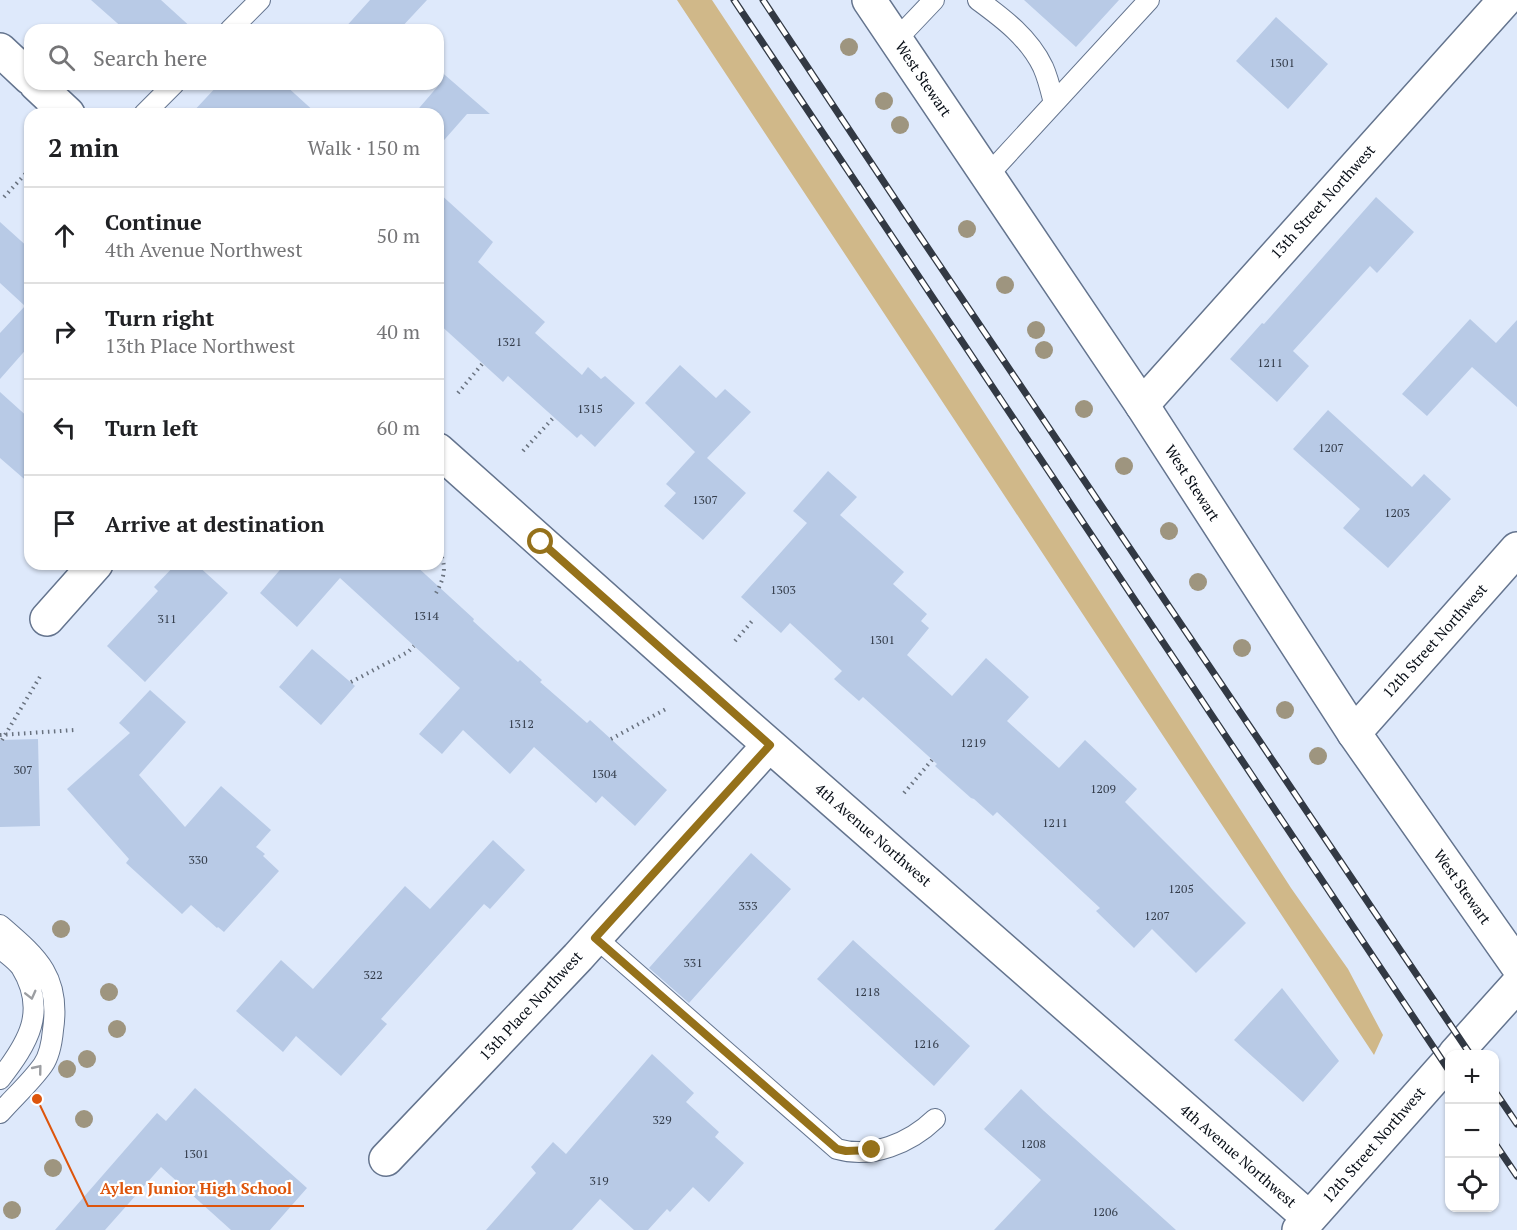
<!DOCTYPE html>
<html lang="en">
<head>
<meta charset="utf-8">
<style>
  body { margin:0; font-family:"PT Serif",serif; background:#f2f2f2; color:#202124 }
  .controls { position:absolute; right:18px; bottom:18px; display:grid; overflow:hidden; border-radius:12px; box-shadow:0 2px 4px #0004 }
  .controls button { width:54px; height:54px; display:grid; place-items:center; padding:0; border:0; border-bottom:2px solid #e0e0e0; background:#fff; color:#202124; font:30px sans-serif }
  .stop { position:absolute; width:18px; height:18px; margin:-14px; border:4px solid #95711a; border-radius:50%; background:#fff }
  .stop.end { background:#95711a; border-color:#fff; box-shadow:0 2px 6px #0008 }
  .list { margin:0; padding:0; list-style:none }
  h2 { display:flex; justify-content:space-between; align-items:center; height:78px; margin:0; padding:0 24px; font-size:26px }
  h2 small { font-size:20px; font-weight:400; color:#757577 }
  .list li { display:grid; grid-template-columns:39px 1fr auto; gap:18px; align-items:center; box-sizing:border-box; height:96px; padding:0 24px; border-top:2px solid #e0e0e0 }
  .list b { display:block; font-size:22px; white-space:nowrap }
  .list p { margin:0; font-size:20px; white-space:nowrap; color:#757577 }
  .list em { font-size:20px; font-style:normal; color:#757577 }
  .icon { flex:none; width:33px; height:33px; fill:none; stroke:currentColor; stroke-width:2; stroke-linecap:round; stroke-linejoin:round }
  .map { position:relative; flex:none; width:1517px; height:1230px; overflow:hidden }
  .search { position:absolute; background:#fff; box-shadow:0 2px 4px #0004; left:24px; top:24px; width:420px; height:66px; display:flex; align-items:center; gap:15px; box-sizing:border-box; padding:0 21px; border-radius:18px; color:#757577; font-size:22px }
  .panel { position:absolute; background:#fff; box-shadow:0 2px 4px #0004; left:24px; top:108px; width:420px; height:462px; border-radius:18px }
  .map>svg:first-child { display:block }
  .green { fill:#d0b889 }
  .building { fill:#b8cae6 }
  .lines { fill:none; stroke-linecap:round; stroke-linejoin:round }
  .lane-casing { stroke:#64748e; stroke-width:22 }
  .street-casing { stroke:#64748e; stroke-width:36 }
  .secondary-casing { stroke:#64748e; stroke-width:36 }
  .path { stroke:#69727f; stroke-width:4; stroke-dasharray:1.5 4.5; stroke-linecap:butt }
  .lane { stroke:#fff; stroke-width:20 }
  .street { stroke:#fff; stroke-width:33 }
  .secondary { stroke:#fff; stroke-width:33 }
  .rail-casing { stroke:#323944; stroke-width:7 }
  .rail { stroke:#fff; stroke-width:4.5; stroke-dasharray:14; stroke-linecap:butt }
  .tree { fill:#9e957f }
  .oneway { stroke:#9c9ea2 }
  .route { stroke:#95711a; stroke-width:8 }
  .labels { text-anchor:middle; stroke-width:4.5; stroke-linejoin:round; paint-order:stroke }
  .number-label { font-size:12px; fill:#333c4a }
  .street-label { font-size:15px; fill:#070d16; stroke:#fff }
  .leader { fill:none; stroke:#dd550c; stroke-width:2 }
  .callout-dot { fill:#dd550c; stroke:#fff; stroke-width:2 }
  .callout-label { font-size:16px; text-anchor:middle; font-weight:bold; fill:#dd550c; stroke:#fff; stroke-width:4.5; stroke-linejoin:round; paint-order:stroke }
</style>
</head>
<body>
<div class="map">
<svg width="1517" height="1230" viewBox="0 0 1517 1230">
  <rect width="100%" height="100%" fill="#dee9fb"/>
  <path class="green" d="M677 0H712L934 335 1291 888 1348 969 1383 1035 1374 1055Z"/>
  <path class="building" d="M91 0H161L194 30H125Z
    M370 0H427L399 30H343Z
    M1024 0H1119L1076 47Z
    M1276 17 1328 64 1288 109 1236 61Z
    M438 69 490 114H467L438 147V114H414L438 86Z
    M219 84H284L317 114H191Z
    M438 192 493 242 478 262 545 322 535 333 582 375 588 367 601 379 605 376 635 403 595 447 581 434 577 438 508 376 503 382 438 323Z
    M1376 197 1414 232 1377 273 1370 266 1293 351 1309 366 1277 402 1230 359 1262 323 1264 324Z
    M0 222 30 249V345L0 379V333L25 306 0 283Z
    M1470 319 1496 343 1517 320V407L1472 367 1427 416 1402 394Z
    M680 365 716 398 725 389 751 412 707 458 746 493 703 540 664 506 676 493 666 484 695 452 645 403Z
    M0 392 30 419V484L0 458Z
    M1328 410 1412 487 1424 474 1451 499 1388 568 1343 528 1360 509 1293 449Z
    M828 471 857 497 840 515 904 572 893 584 927 614 921 621 929 628 907 655 952 696 986 658 1029 697 1007 721 1059 768 1085 740 1137 789 1125 802 1246 923 1196 973 1152 929 1134 948 1096 911 1100 908 997 812 993 816 974 799 971 798 935 766 937 764 863 697 859 701 834 679 842 671 790 623 781 633 741 597 807 523 793 511Z
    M176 564H196L228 593 145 682 107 646 158 591 154 587Z
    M285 564H414L474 619 473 621 518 662 520 660 542 680 540 682 587 723 590 720 667 790 635 826 602 796 596 803 534 747 510 774 463 730 442 754 419 734 460 688 340 578 297 627 260 593Z
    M312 649 355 686 321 725 279 687Z
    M150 690 186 722 139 775 185 827 221 786 271 830 256 847 265 854 263 856 279 871 224 932 218 927 217 928 191 905 182 914 126 863 129 859 67 789 130 733 119 723Z
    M38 739 40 826 0 827V740Z
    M493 840 525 870 490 909 484 904 381 1019 387 1024 341 1076 296 1036 283 1052 236 1011 281 960 313 989 405 886 430 909Z
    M751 853 791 889 689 1003 649 968Z
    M853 940 970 1046 934 1086 817 979Z
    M1282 988 1339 1061 1303 1102 1234 1040Z
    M652 1054 694 1093 686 1102 719 1132 715 1137 744 1163 709 1202 693 1187 670 1212 667 1209 648 1230H634L600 1199 572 1230H486L536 1173 531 1167 553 1142 566 1154Z
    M195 1088 307 1188 270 1230H231L161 1167 105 1230H55L157 1113 166 1121Z
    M1021 1089 1044 1111 1176 1230H994L1041 1180 984 1129Z"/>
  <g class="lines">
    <defs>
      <path id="lane" d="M978 0C1004 19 1029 38 1043 67 1048 78 1051 91 1054 103
        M230 30 260 0
        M896 40 934 0
        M144 114 174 84
        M988 175 1149 0
        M0 925C37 957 61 976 53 1030 52 1041 50 1055 43 1065 31 1082 14 1097 0 1113
        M595 937 837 1149C872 1159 910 1143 935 1119
        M0 948C7 954 16 960 21 967 48 1011 28 1043 0 1079"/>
      <path id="street" d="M0 50 30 78
        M36 84 68 114
        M1142 405 1505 0
        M438 450 725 706 1309 1218
        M47 619 96 564
        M1354 733 1517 549
        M386 1159 578 957 769 745"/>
      <path id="secondary" d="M869 0 1142 405 1354 733 1517 965
        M1455 1054 1517 985
        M1299 1230 1450 1060"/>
    </defs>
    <use href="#lane" class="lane-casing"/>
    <use href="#street" class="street-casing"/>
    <use href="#secondary" class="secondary-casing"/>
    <path class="path" d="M4 197 30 169
      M458 393 483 363
      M523 451 554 417
      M436 593C444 579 448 565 438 550
      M735 641 753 620
      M351 682 408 652 414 646
      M0 735 75 730
      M611 739 666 709
      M2 740 41 675
      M904 793 932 760"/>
    <use href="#lane" class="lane"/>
    <use href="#street" class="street"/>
    <use href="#secondary" class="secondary"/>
    <defs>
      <path id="rail" d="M734 0 1450 1072
        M763 0 907 217 1470 1054
        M1494 1090 1517 1124
        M1494 1142 1517 1176"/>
    </defs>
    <use href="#rail" class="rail-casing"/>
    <use href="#rail" class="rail"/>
  </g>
  <g class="tree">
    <circle cx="849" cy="47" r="9"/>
    <circle cx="884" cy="101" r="9"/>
    <circle cx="900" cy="125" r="9"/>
    <circle cx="967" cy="229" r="9"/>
    <circle cx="1005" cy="285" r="9"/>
    <circle cx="1036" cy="330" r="9"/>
    <circle cx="1044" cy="350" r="9"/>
    <circle cx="1084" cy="409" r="9"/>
    <circle cx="1124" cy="466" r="9"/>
    <circle cx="1169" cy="531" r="9"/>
    <circle cx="1198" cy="582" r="9"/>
    <circle cx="1242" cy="648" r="9"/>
    <circle cx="1285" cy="710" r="9"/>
    <circle cx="1318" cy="756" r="9"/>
    <circle cx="61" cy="929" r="9"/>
    <circle cx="109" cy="992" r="9"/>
    <circle cx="117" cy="1029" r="9"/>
    <circle cx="87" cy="1059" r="9"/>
    <circle cx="67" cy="1069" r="9"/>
    <circle cx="84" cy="1119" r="9"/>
    <circle cx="53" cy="1168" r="9"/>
    <circle cx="12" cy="1210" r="9"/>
  </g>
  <defs><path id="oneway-chevron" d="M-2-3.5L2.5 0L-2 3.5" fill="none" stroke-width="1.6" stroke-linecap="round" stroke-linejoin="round" transform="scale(1.5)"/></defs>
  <g class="oneway">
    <use href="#oneway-chevron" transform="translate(31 995) rotate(76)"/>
    <use href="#oneway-chevron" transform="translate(38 1069) rotate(-51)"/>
  </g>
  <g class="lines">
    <path class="route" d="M541 542 770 745 595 938 837 1149 846 1151 872 1150"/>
  </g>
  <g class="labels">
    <g class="number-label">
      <text x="1282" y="67">1301</text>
      <text x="509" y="346">1321</text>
      <text x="1270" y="367">1211</text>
      <text x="590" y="413">1315</text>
      <text x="1331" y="452">1207</text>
      <text x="705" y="504">1307</text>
      <text x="1397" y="517">1203</text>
      <text x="783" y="594">1303</text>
      <text x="426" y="620">1314</text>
      <text x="167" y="623">311</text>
      <text x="882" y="644">1301</text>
      <text x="521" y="728">1312</text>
      <text x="973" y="747">1219</text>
      <text x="23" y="774">307</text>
      <text x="604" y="778">1304</text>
      <text x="1103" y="793">1209</text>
      <text x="1055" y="827">1211</text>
      <text x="198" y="864">330</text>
      <text x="1181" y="893">1205</text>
      <text x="748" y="910">333</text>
      <text x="1157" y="920">1207</text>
      <text x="693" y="967">331</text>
      <text x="373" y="979">322</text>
      <text x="867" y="996">1218</text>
      <text x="926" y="1048">1216</text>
      <text x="662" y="1124">329</text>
      <text x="1033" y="1148">1208</text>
      <text x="196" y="1158">1301</text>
      <text x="599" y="1185">319</text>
      <text x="1105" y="1216">1206</text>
    </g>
    <g class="street-label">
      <text transform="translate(923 79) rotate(56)" y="5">West Stewart</text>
      <text transform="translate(1323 202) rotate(-48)" y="5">13th Street Northwest</text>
      <text transform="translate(1192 483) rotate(57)" y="5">West Stewart</text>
      <text transform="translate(1435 641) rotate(-48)" y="5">12th Street Northwest</text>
      <text transform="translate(873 835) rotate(41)" y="5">4th Avenue Northwest</text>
      <text transform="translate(1462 887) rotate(55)" y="5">West Stewart</text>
      <text transform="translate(531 1006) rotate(-47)" y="5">13th Place Northwest</text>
      <text transform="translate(1374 1145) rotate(-49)" y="5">12th Street Northwest</text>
      <text transform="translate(1238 1156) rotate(41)" y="5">4th Avenue Northwest</text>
    </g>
  </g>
  <path class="leader" d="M37 1099L88 1206H304"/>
  <circle class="callout-dot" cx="37" cy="1099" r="6"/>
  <g class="callout-label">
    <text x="196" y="1194">Aylen Junior High School</text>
  </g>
</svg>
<div class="controls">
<button>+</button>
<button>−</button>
<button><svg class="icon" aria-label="locate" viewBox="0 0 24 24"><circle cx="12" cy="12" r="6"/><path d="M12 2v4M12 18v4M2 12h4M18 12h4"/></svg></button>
</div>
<div class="stop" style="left:541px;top:542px"></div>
<div class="stop end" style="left:872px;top:1150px"></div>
<div class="search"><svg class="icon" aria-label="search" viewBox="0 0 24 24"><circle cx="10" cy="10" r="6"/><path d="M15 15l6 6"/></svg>Search here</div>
<section class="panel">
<h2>2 min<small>Walk · 150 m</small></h2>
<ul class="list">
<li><svg class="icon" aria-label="ahead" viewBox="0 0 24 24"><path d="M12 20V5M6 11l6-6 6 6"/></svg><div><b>Continue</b><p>4th Avenue Northwest</p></div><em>50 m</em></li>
<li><svg class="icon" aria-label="right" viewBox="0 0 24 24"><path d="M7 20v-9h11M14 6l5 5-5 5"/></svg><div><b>Turn right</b><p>13th Place Northwest</p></div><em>40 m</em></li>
<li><svg class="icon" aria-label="left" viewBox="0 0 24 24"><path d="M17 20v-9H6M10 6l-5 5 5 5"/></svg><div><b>Turn left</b></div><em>60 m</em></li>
<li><svg class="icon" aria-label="arrive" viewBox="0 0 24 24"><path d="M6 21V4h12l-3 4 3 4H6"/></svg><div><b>Arrive at destination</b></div></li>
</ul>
</section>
</div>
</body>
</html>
